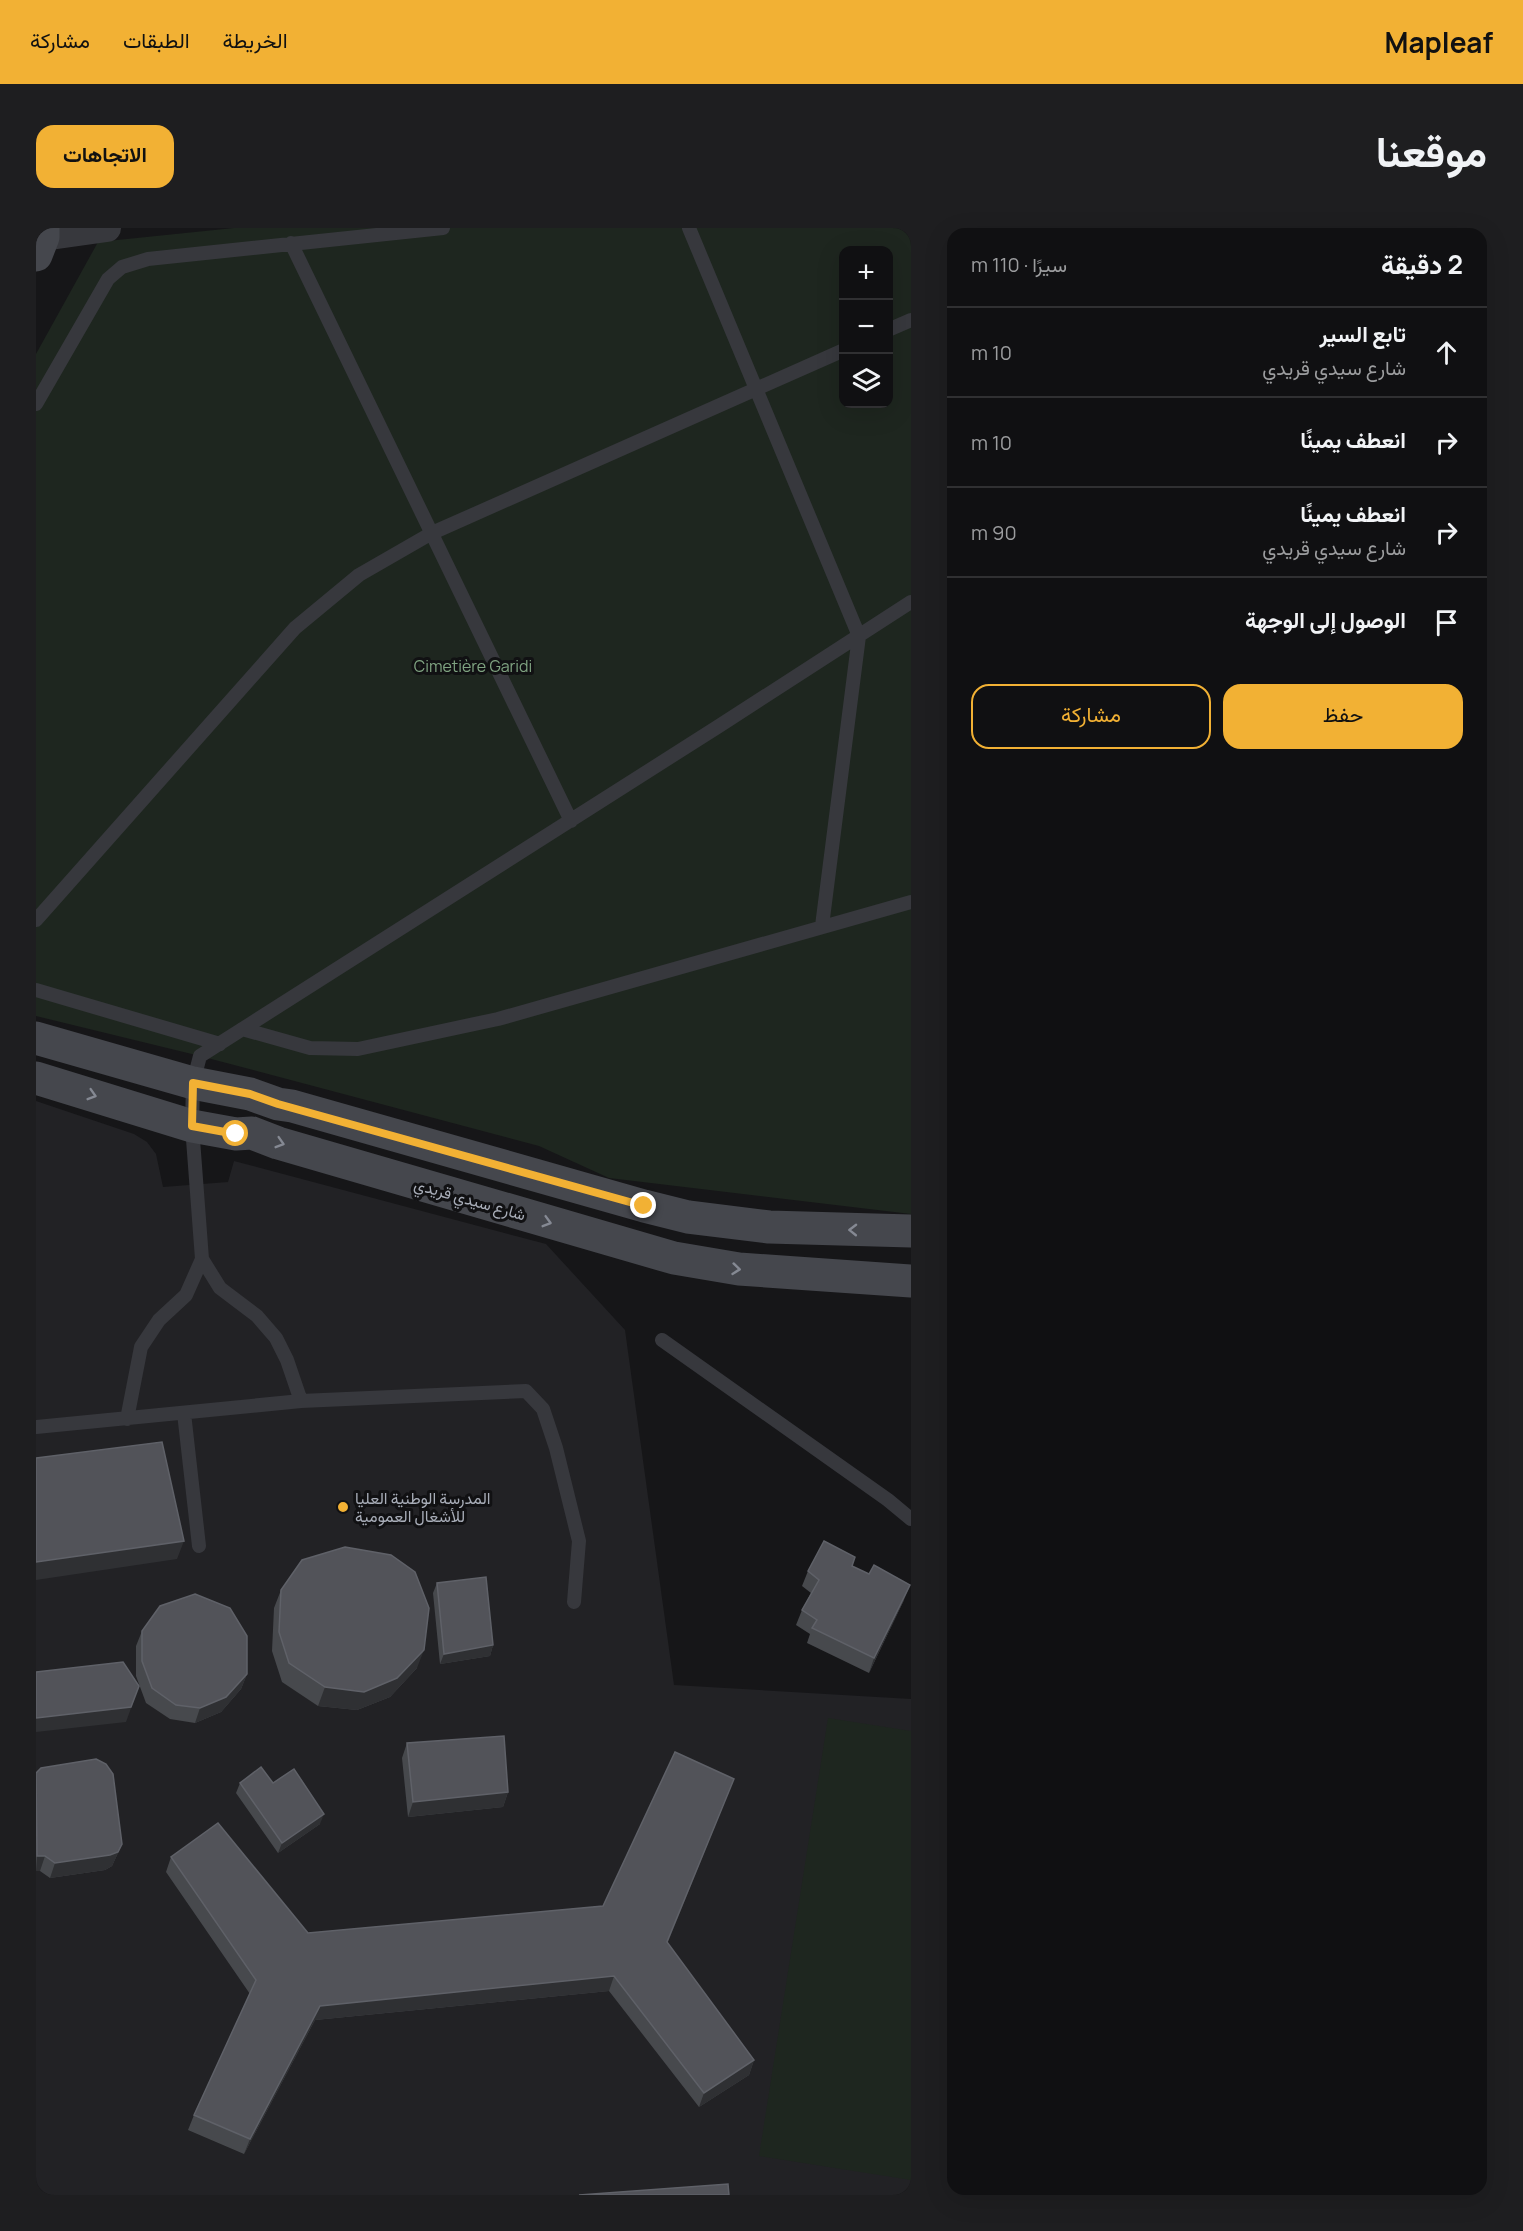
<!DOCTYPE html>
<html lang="ar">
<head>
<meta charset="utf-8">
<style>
  body { margin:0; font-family:Manrope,Vazirmatn,sans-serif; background:#1e1e20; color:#f1f3f6; direction:rtl }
  .controls { position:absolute; right:18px; top:18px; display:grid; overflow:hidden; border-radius:12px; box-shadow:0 6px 24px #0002 }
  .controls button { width:54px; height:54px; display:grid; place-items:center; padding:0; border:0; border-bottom:2px solid #303032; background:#101012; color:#f1f3f6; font:30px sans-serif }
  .stop { position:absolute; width:18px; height:18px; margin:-14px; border:4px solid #f2b134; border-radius:50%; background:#fff }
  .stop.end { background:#f2b134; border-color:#fff; box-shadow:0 2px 6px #0008 }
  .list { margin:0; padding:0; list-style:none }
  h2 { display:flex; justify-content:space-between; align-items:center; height:78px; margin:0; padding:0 24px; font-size:26px }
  h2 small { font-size:20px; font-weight:400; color:#9c9d9f }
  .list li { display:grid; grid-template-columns:39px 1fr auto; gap:18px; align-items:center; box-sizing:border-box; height:90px; padding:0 24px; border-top:2px solid #303032 }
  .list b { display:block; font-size:22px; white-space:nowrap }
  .list p { margin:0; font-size:20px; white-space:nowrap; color:#9c9d9f }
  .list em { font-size:20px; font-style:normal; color:#9c9d9f }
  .actions { display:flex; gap:12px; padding:18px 24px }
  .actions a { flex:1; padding:14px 0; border:2px solid #f2b134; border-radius:18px; text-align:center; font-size:21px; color:#f2b134 }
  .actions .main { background:#f2b134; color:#111 }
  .icon { flex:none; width:33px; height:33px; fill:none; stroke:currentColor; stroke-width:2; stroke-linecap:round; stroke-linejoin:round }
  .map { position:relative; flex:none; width:875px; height:1967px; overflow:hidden; direction:ltr; border-radius:18px }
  header { display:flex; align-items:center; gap:36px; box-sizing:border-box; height:84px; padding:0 30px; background:#f2b134; color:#111 }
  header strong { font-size:28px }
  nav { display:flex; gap:33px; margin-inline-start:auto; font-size:21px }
  .intro { display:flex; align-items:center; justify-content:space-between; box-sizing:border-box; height:144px; padding:0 36px }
  h1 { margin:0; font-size:42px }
  .button { padding:15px 27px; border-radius:18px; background:#f2b134; color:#111; font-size:21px; font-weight:700 }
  main { display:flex; gap:36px; padding:0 36px }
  aside { flex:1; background:#101012; border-radius:18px; box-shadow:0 6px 24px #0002 }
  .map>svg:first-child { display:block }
  .built { fill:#222225 }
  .green { fill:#1e261f; fill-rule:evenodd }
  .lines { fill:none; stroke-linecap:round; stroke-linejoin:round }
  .lane { stroke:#37383d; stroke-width:14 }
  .street { stroke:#37383d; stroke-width:28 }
  .secondary { stroke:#45474d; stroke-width:33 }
  .wall { fill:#47494d }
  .shaded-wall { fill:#2f3033 }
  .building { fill:#525359; stroke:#5f6168; stroke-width:1.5 }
  .oneway { stroke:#858993 }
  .route { stroke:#f2b134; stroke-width:8 }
  .poi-dot { fill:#f2b134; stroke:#111113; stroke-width:2 }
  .labels { text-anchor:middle; stroke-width:6; stroke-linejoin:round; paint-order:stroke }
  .park-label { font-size:16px; fill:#7fa381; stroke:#111113 }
  .street-label { font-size:16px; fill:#a8adb8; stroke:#111113 }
  .poi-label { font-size:16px; fill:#a8adb8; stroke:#111113; text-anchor:start }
</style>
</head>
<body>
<header>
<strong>Mapleaf</strong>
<nav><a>الخريطة</a><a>الطبقات</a><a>مشاركة</a></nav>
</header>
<div class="intro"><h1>موقعنا</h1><a class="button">الاتجاهات</a></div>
<main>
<aside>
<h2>2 دقيقة<small>سيرًا · 110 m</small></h2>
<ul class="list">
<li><svg class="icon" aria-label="ahead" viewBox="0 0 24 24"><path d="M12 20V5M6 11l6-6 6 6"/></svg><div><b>تابع السير</b><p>شارع سيدي قريدي</p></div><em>10 m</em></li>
<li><svg class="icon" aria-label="right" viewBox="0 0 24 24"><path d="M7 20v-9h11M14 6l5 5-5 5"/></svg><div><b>انعطف يمينًا</b></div><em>10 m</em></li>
<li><svg class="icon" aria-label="right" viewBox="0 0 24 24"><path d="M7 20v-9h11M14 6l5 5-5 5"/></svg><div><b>انعطف يمينًا</b><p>شارع سيدي قريدي</p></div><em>90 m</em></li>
<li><svg class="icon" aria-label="arrive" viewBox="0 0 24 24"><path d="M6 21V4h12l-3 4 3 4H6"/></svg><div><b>الوصول إلى الوجهة</b></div></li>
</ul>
<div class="actions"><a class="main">حفظ</a><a>مشاركة</a></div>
</aside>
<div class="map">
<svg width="875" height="1967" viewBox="0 0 875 1967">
  <rect width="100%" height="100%" fill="#161618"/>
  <path class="built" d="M0 873 98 906 111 914 120 926 127 959 192 954 198 933 510 1016 589 1102 638 1457 875 1471V1967H0Z"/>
  <path class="green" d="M198 0H875V986L573 950 503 918 164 828 0 788V126L62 14ZM808 22H852V176H808Z
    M792 1490 875 1503V1952L723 1928Z"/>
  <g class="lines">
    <path class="lane" d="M653 0 823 408 786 698
      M255 15 535 593
      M852 102 875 92
      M0 176 72 51 86 39 112 31 407 0
      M0 692 259 400 323 347 396 305 808 122
      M0 762 184 816
      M206 801 274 820 322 821 462 791 875 674
      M626 1112 852 1272 875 1291
      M265 1173 251 1132 240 1110 221 1088 184 1060 166 1031 156 898 157 855 164 828 683 498 875 374
      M148 1185 163 1318
      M91 1191 105 1119 123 1092 150 1067 166 1031
      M0 1199 265 1173 490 1163 507 1181 520 1220 543 1313 538 1374"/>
    <path class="street" d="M7 9 71 0"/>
    <path class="secondary" d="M0 27 7 9V0
      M0 810 157 855 214 866 242 876 256 878 608 978 652 989 733 999 875 1003
      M0 850 156 898 200 906 216 905 242 915 638 1030 703 1041 875 1053"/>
  </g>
  <path class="wall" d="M816 1338 868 1372 833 1445 771 1415 774 1406 760 1397 766 1382 775 1365 766 1358 772 1343Z
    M401 1355 457 1417 454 1428 404 1436 397 1365Z
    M245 1362 381 1440 354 1469 321 1482 282 1478 246 1454 236 1423 238 1380Z
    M106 1403 211 1446 205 1461 185 1484 159 1495 134 1491 110 1475 100 1448V1418Z
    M371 1515 472 1564 467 1579 372 1589 366 1530Z
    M0 1545 86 1616 76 1638 69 1642 14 1650 4 1643H0Z
    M698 1551 631 1714 718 1832 713 1847 663 1879 573 1763 279 1792 208 1926 152 1902 158 1887 214 1766 130 1644 135 1629 272 1705 567 1678Z
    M204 1555H237L284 1596 242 1625 200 1565Z"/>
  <path class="shaded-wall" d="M148 1313 141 1331 0 1352V1334Z
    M874 1357 868 1372 833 1445 838 1430Z
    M457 1417 454 1428 404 1436 408 1426Z
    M388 1422 381 1440 354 1469 321 1482 282 1478 289 1459Z
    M211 1446 205 1461 185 1484 159 1495 164 1480Z
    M103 1458 90 1494 0 1504V1490Z
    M698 1551 692 1566 626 1729 631 1714Z
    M472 1564 467 1579 372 1589 377 1574Z
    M288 1586 284 1596 242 1625 246 1615Z
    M86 1616 76 1638 69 1642 14 1650 19 1635Z
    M1 1628H9L4 1643H0Z
    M578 1748 573 1763 279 1792 208 1926 214 1911 284 1778Z
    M718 1832 713 1847 663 1879 668 1865Z"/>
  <path class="building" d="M126 1214 148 1313 0 1334V1230Z
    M788 1313 819 1329 816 1338 833 1346 838 1337 874 1357 838 1430 776 1400 781 1392 766 1382 783 1352 772 1343Z
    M309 1319 355 1327 379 1344 393 1380 388 1422 361 1450 328 1464 289 1459 253 1435 243 1404 245 1362 266 1332Z
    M450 1349 457 1417 408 1426 401 1355Z
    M159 1366 194 1380 211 1408V1446L190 1469 164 1480 140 1477 116 1460 106 1433V1403L124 1378Z
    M87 1434 103 1458 95 1479 0 1490V1444Z
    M468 1508 472 1564 377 1574 371 1515Z
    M639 1524 698 1551 631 1714 718 1832 668 1865 578 1748 284 1778 214 1911 158 1887 220 1752 135 1629 182 1595 272 1705 567 1678Z
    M60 1531 70 1536 77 1546 86 1616 82 1624 74 1627 19 1635 9 1628H1L0 1545 5 1540Z
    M225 1539 237 1555 258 1541 288 1586 246 1615 204 1555Z
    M692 1956 693 1967H543Z"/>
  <defs><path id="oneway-chevron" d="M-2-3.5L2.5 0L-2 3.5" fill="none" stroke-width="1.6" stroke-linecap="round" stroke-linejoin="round" transform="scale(1.5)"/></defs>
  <g class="oneway">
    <use href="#oneway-chevron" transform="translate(56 867) rotate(17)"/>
    <use href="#oneway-chevron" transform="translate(244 915) rotate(17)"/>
    <use href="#oneway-chevron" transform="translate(511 994) rotate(16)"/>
    <use href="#oneway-chevron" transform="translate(817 1002) rotate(-179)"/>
    <use href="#oneway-chevron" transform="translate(700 1041) rotate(6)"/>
  </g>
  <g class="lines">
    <path class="route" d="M200 906 156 898 157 855 214 866 242 876 608 978"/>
  </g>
  <circle class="poi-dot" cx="307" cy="1279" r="6"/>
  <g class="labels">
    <g class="park-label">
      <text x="437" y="444">Cimetière Garidi</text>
    </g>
    <g class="street-label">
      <text transform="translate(434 971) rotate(16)" y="6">شارع سيدي قريدي</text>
    </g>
    <g class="poi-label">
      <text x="319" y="1276">المدرسة الوطنية العليا<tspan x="319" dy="18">للأشغال العمومية</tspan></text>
    </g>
  </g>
</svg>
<div class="controls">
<button>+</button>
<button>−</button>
<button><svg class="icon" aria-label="layers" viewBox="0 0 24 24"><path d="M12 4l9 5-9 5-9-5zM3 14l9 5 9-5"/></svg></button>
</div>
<div class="stop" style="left:200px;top:906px"></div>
<div class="stop end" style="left:608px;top:978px"></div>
</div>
</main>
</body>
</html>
